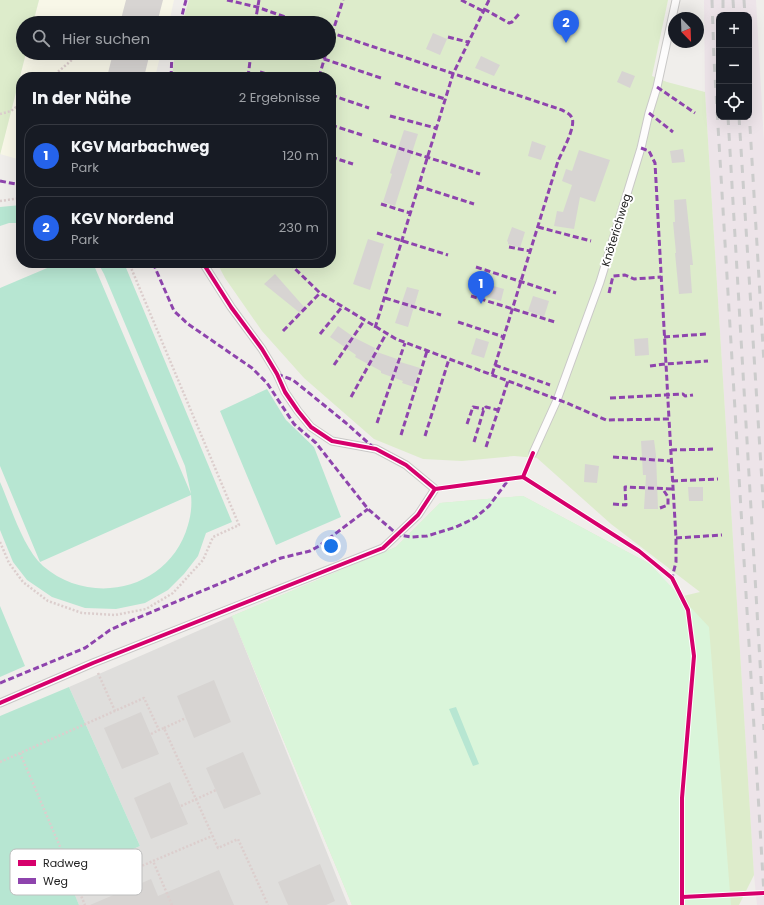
<!DOCTYPE html>
<html lang="de">
<head>
<meta charset="utf-8">
<style>
  body { margin:0; font-family:Poppins,sans-serif; background:#242831; color:#f1f3f6 }
  .controls { position:absolute; right:12px; top:12px; display:grid; overflow:hidden; border-radius:8px; box-shadow:0 4px 16px #0002 }
  .controls button { width:36px; height:36px; display:grid; place-items:center; padding:0; border:0; border-bottom:1px solid #363941; background:#171b24; color:#f1f3f6; font:20px sans-serif }
  .compass { position:absolute; left:668px; top:12px; width:36px; height:36px; border-radius:50%; background:#171b24; box-shadow:0 4px 16px #0002; rotate:157deg }
  .you { position:absolute; left:331px; top:546px; width:14px; height:14px; margin:-10px; border:3px solid #fff; border-radius:50%; background:#1a73e8; box-shadow:0 0 0 6px #1a73e833 }
  .badge { display:grid; place-items:center; width:26px; height:26px; border-radius:50%; background:#2563eb; color:#fff; font-size:13px; font-weight:700 }
  .pin { position:absolute; translate:-50% -33px; filter:drop-shadow(0 1px 2px #0008) }
  .pin::after { content:''; position:absolute; top:21px; width:14px; height:12px; background:inherit; clip-path:polygon(0 0,100% 0,50% 100%) }
  .list { margin:0; padding:0; list-style:none }
  h2 { display:flex; justify-content:space-between; align-items:center; height:52px; margin:0; padding:0 16px; font-size:17px }
  h2 small { font-size:13px; font-weight:400; color:#9ea1a6 }
  .list li { display:grid; grid-template-columns:26px 1fr auto; gap:12px; align-items:center; box-sizing:border-box; height:64px; margin:0 8px 8px; padding:0 8px; border:1px solid #363941; border-radius:16px }
  .list b { display:block; font-size:15px; white-space:nowrap }
  .list p { margin:0; font-size:13px; white-space:nowrap; color:#9ea1a6 }
  .list em { font-size:13px; font-style:normal; color:#9ea1a6 }
  .icon { flex:none; width:22px; height:22px; fill:none; stroke:currentColor; stroke-width:2; stroke-linecap:round; stroke-linejoin:round }
  .map { position:relative; flex:none; width:764px; height:905px; overflow:hidden }
  .search { position:absolute; background:#171b24; box-shadow:0 4px 16px #0002; left:16px; top:16px; width:320px; height:44px; display:flex; align-items:center; gap:10px; box-sizing:border-box; padding:0 14px; border-radius:22px; color:#9ea1a6; font-size:15px }
  .panel { position:absolute; background:#171b24; box-shadow:0 4px 16px #0002; left:16px; top:72px; width:320px; height:196px; border-radius:16px }
  .map>svg:first-child { display:block }
  .residential { fill:#dfdedc }
  .industrial { fill:#ede4e9; fill-rule:evenodd }
  .education { fill:#f8f7e8 }
  .grass { fill:#ddeccb }
  .park { fill:#daf5da }
  .pitch { fill:#b7e6d2 }
  .building { fill:#d7d4d2 }
  .lines { fill:none; stroke-linecap:round; stroke-linejoin:round }
  .service-casing { stroke:#c9c8c7; stroke-width:9 }
  .path { stroke:#dccecd; stroke-width:2.5; stroke-dasharray:2 2; stroke-linecap:butt }
  .service { stroke:#fdfcfc; stroke-width:7 }
  .rail { stroke:#ccc; stroke-width:3; stroke-dasharray:8 8; stroke-linecap:butt }
  .quiet { stroke:#8e44ad; stroke-width:3; stroke-dasharray:6 3; stroke-linecap:butt }
  .cycleway-casing { stroke:#fff; stroke-width:6 }
  .cycleway { stroke:#d6006c; stroke-width:4 }
  .labels { text-anchor:middle; stroke-width:4; stroke-linejoin:round; paint-order:stroke }
  .street-label { font-size:11px; fill:#222; stroke:#fff }
  .key { fill:#fff; stroke:#bdbdbd; stroke-width:1 }
  .key-label { font-size:11px; fill:#222 }
</style>
</head>
<body>
<div class="map">
<svg width="764" height="905" viewBox="0 0 764 905">
  <rect width="100%" height="100%" fill="#f0eeeb"/>
  <path class="residential" d="M232 616 348 905H79L68 879 140 846 69 687Z"/>
  <path class="industrial" d="M704 0H756L764 142V905H757L754 875 705 92ZM719 15H749V117H719Z"/>
  <path class="education" d="M39 0H174L169 23H33Z
    M26 53H161L155 77H21V160L0 154Z"/>
  <path class="grass" d="M0 0H39L33 23H23V53H26L0 155Z
    M189 0H668L652 76 667 82 705 92 754 875 739 905H352L232 616 396 547 440 503 523 496 650 564 679 597 700 592 611 524 537 458 514 456 462 461 423 459 374 439 304 378 262 331 225 278 217 263H331V77H172L175 53H329V23H182Z"/>
  <path class="park" d="M523 496 650 564 709 627 731 905H352L232 616 396 547 440 503Z"/>
  <path class="pitch" d="M21 205V223H9L0 226V207Z
    M59 263H93L191 494 185 466 104 274 98 263H124L232 522 206 533 198 556 184 574 168 590 145 603 116 609 85 608 52 597 27 580 13 562 0 530V482C11 507 23 548 43 566 92 608 170 589 188 525 191 515 192 505 191 495L40 562 0 466V288Z
    M267 389 286 420 314 447 341 517 276 545 220 411Z
    M0 606 25 666 0 677Z
    M69 687 140 846 68 878 79 905H0V716Z
    M456 707 479 764 473 766 449 709Z"/>
  <path class="building" d="M126 0H163L157 23H120Z
    M433 33 447 39 440 55 426 49Z
    M113 53H150L144 77H107Z
    M481 56 500 65 494 76 475 68Z
    M622 71 635 76 630 88 617 82Z
    M404 130 418 134 395 206 383 202 392 174 390 173Z
    M532 141 546 146 541 160 528 156Z
    M683 149 685 162 672 163 670 151Z
    M579 150 610 160 595 202 580 197 574 229 554 226 557 211 563 212 572 185 562 181 566 169 572 171Z
    M686 199 693 265H690L692 293 679 294 675 253H676L673 222H675L674 200Z
    M512 227 525 232 520 248 508 244V242L507 241Z
    M368 239 384 244 370 290 353 284Z
    M275 274 305 308 300 313 264 284Z
    M490 285 504 289 501 301 486 297Z
    M407 287 419 290 408 327 395 323Z
    M533 296 549 301 544 317 528 311Z
    M338 326 355 338 375 348 374 351 397 359V361L420 368 414 387 402 383 403 381 381 373V371L355 357 356 355 330 337Z
    M476 338 489 342 484 358 471 354Z
    M648 338 649 355 635 356 634 339Z
    M654 440 656 455 658 509H644L646 475H643L641 441Z
    M585 464 599 466 597 483 584 482Z
    M688 487H703V501H689Z
    M214 680 231 722 194 738 177 696Z
    M141 712 159 754 122 769 104 728Z
    M243 752 261 794 224 809 206 768Z
    M170 782 188 824 151 839 134 798Z
    M320 864 335 901 326 905H288L278 882Z
    M219 870 234 905H90L151 879 158 896Z"/>
  <g class="lines">
    <defs>
      <path id="service" d="M533 453 557 400 600 282 641 148 649 113 657 87 676 0
        M0 703 93 663 383 548 418 515 435 489 406 465 376 449 332 441 311 427 298 411 285 392 277 374 262 349 231 307 203 263"/>
    </defs>
    <use href="#service" class="service-casing"/>
    <path class="path" d="M52 77 80 53
      M0 114 11 111 21 103
      M0 201 21 198
      M523 477 639 551 672 578 688 610 694 656 682 798V897L756 894
      M0 542 9 563 23 582 48 601 82 613 115 615 146 609 173 593 203 560 213 537 239 525 129 263
      M98 673 115 711
      M164 728 186 718
      M151 734 159 730
      M20 753 85 905
      M0 762 144 698 159 730 164 728 218 848 238 839 268 905
      M181 806 216 790
      M73 878 92 870 86 857
      M80 893 153 861
      M172 905 153 861 212 836"/>
    <use href="#service" class="service"/>
    <path class="rail" d="M712 0 714 59 764 894
      M723 0V15
      M733 0 734 15
      M744 0 745 15
      M749 110 764 363
      M728 117 764 730
      M739 117 764 514"/>
    <path class="quiet" d="M227 0 257 7 302 23
      M461 0 483 11
      M484 9 509 23 512 22 519 14
      M180 23 186 0
      M255 23 259 0
      M329 32 562 110C565 112 570 113 572 118 576 127 562 152 558 161L492 375
      M448 37 468 42
      M329 43 343 0
      M324 59 381 78
      M260 72 276 77
      M171 77 172 53
      M248 77 251 53
      M319 77 326 53
      M395 83 445 99
      M657 87 695 113
      M331 95 369 108
      M649 113 673 132
      M390 116 436 128
      M331 125 362 135
      M373 140 480 174
      M641 148 649 151 655 163 669 419
      M331 157 353 164
      M0 181 21 185
      M418 186 474 204
      M381 204 410 213
      M538 227 591 241
      M377 233 448 255
      M509 247 530 251
      M153 263 174 311 188 324 252 368 267 383 294 424 316 443 368 509 398 535 412 537 427 536 456 527 475 518 489 506 509 479
      M289 263 320 293 396 339 567 403 606 420 669 419 676 538V562L672 578
      M476 267 556 293
      M609 293 613 276 625 275 634 279 661 277
      M471 296 555 322
      M385 298 441 315
      M458 322 504 337
      M375 328 453 74 489 0
      M283 331 320 293
      M320 334 342 307
      M664 337 707 334
      M334 365 364 321
      M495 365 550 385
      M650 366 665 364 708 361
      M277 374 293 380 346 423 374 448
      M351 397 386 334
      M610 398 683 394 685 396 693 395
      M377 423 405 343
      M467 424 473 407 484 409
      M401 435 427 351
      M425 436 449 359
      M474 442 484 409 486 407 498 410
      M486 447 508 381
      M671 450 715 449
      M613 457 671 461
      M672 481 718 479
      M613 504 626 505 625 487 672 489
      M660 508 668 505V497L664 491
      M676 538 722 535
      M0 683 85 648 110 630 123 624 281 558 310 551 319 546 368 509"/>
    <defs>
      <path id="cycleway" d="M203 263 231 307 262 349 277 374 285 392 298 411 311 427 332 441 376 449 406 465 435 489 523 477 533 453
        M523 477 639 551 672 578 688 610 694 656 682 798V905
        M0 703 93 663 383 548 418 515 435 489
        M682 897 764 893"/>
    </defs>
    <use href="#cycleway" class="cycleway-casing"/>
    <use href="#cycleway" class="cycleway"/>
  </g>
  <g class="labels">
    <g class="street-label">
      <text transform="translate(616 230) rotate(-73)" y="4">Knöterichweg</text>
    </g>
  </g>
  <rect x="10" y="849" width="132" height="46" rx="6" class="key"/>
  <rect x="18" y="860" width="18" height="6" fill="#d6006c"/>
  <rect x="18" y="878" width="18" height="6" fill="#8e44ad"/>
  <g class="key-label">
    <text x="43" y="867">Radweg</text>
    <text x="43" y="885">Weg</text>
  </g>
</svg>
<div class="controls">
<button>+</button>
<button>−</button>
<button><svg class="icon" aria-label="locate" viewBox="0 0 24 24"><circle cx="12" cy="12" r="6"/><path d="M12 2v4M12 18v4M2 12h4M18 12h4"/></svg></button>
</div>
<svg class="compass" viewBox="-18 -18 36 36"><path d="M0-13l5 13h-10z" fill="#e53935"/><path d="M0 13l5-13h-10z" fill="#9ea1a6"/></svg>
<div class="you"></div>
<div class="pin badge" style="left:481px;top:304px">1</div>
<div class="pin badge" style="left:566px;top:43px">2</div>
<div class="search"><svg class="icon" aria-label="search" viewBox="0 0 24 24"><circle cx="10" cy="10" r="6"/><path d="M15 15l6 6"/></svg>Hier suchen</div>
<section class="panel">
<h2>In der Nähe<small>2 Ergebnisse</small></h2>
<ul class="list">
<li><span class="badge">1</span><div><b>KGV Marbachweg</b><p>Park</p></div><em>120 m</em></li>
<li><span class="badge">2</span><div><b>KGV Nordend</b><p>Park</p></div><em>230 m</em></li>
</ul>
</section>
</div>
</body>
</html>
